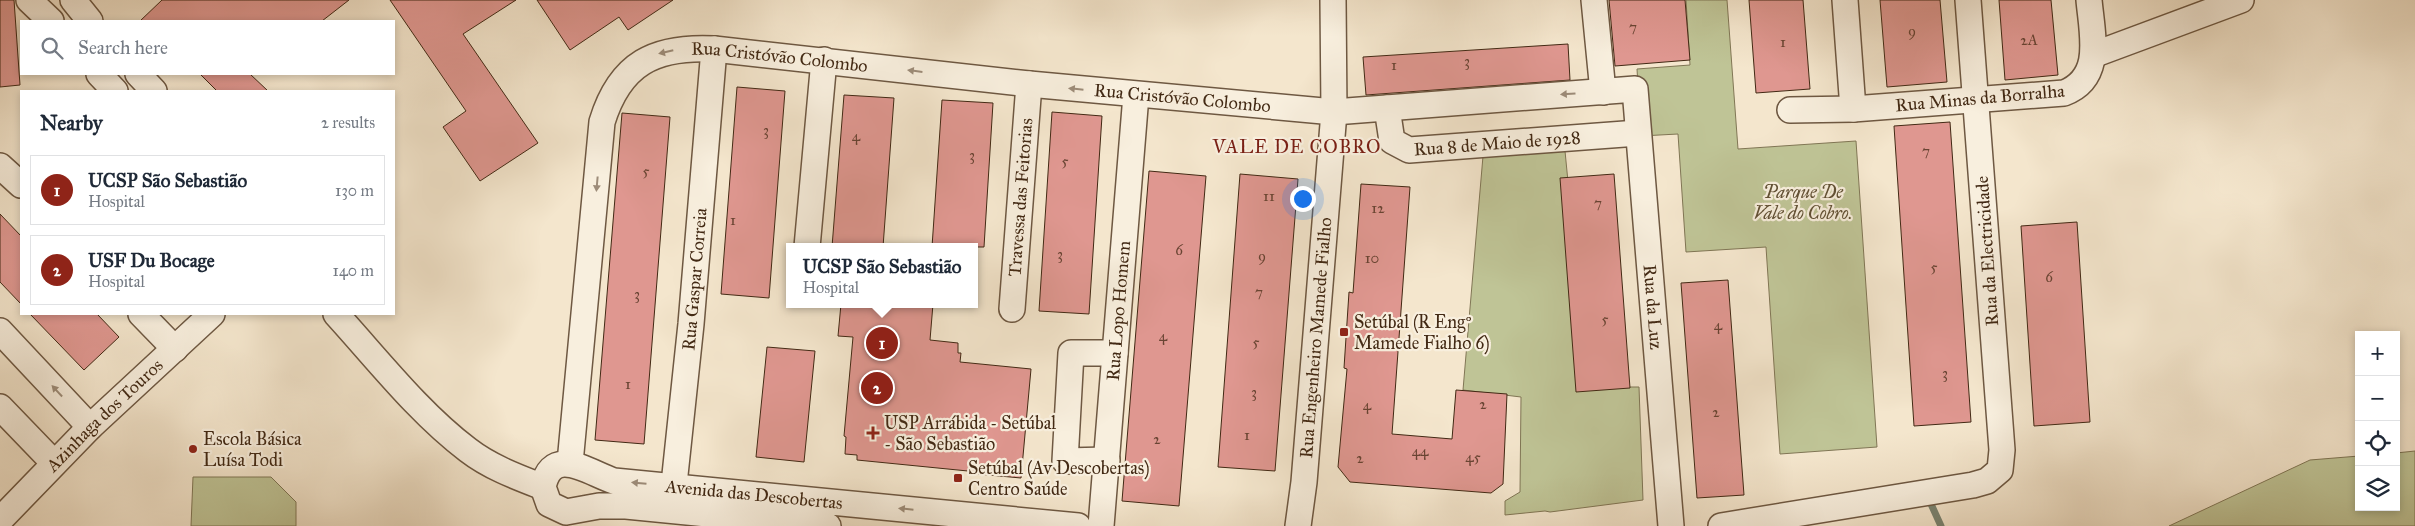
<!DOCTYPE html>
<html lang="en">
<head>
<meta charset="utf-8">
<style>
  body { margin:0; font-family:"IM FELL Great Primer",serif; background:#f2f2f3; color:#1f2937 }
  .controls { position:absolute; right:15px; bottom:15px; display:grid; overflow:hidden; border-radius:0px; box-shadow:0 2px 8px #0003 }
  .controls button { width:45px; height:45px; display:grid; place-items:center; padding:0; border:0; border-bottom:1px solid #e0e1e3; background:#fff; color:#1f2937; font:25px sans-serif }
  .you { position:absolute; left:1302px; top:198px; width:18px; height:18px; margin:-12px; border:4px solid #fff; border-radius:50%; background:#1a73e8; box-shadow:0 0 0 8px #1a73e833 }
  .badge { display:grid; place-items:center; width:32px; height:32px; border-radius:50%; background:#8f2418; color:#fff; font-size:16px; font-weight:700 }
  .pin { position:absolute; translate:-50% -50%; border:2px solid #fff; box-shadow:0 1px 5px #0006 }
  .popup { position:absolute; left:786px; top:243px; width:192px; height:65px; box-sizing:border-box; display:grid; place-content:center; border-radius:0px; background:#fff; filter:drop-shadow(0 1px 4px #0005); font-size:16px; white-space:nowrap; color:#747a83 }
  .popup b { font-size:19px; color:#1f2937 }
  .popup::after { content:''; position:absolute; left:50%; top:100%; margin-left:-10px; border:10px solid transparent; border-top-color:#fff }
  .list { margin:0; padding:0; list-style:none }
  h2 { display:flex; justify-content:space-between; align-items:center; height:65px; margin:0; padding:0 20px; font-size:21px }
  h2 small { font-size:16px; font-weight:400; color:#747a83 }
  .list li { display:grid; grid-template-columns:32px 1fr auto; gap:15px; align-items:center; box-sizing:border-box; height:70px; margin:0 10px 10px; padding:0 10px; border:1px solid #e0e1e3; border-radius:0px }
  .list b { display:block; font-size:19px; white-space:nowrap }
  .list p { margin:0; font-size:16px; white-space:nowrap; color:#747a83 }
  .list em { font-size:16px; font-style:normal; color:#747a83 }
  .icon { flex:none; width:28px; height:28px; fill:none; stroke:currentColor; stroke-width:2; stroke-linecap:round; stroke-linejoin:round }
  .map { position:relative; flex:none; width:2415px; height:526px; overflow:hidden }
  .search { position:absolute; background:#fff; box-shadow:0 2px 8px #0003; left:20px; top:20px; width:375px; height:55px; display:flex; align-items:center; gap:12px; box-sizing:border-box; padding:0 18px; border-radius:0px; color:#747a83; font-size:19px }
  .panel { position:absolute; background:#fff; box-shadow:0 2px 8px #0003; left:20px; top:90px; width:375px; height:225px; border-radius:0px }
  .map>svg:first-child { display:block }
  .green { fill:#bfc496; stroke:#807655 }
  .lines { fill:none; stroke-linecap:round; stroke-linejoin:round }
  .stream { stroke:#798472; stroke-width:7 }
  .building { fill:#df9790; stroke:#422914 }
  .minor-casing { stroke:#6e5842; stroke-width:28 }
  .minor { stroke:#f8efde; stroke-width:25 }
  .oneway { fill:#9d8c79 }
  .poi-dot { fill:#8f2418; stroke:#f8efde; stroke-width:2 }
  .labels { text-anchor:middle; stroke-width:4.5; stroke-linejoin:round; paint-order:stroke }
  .number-label { font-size:15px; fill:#694433 }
  .street-label { font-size:18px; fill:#422914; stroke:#f8efde }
  .park-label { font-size:18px; font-style:italic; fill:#615034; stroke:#f8efde }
  .poi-label { font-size:18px; fill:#422914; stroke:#f8efde; text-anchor:start }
  .neighbourhood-label { font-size:19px; letter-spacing:1px; fill:#7a1f14; stroke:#f8efde }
</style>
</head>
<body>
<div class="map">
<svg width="2415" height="526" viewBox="0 0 2415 526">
  <rect width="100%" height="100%" fill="#f4e6cd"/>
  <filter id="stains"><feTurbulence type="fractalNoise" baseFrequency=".004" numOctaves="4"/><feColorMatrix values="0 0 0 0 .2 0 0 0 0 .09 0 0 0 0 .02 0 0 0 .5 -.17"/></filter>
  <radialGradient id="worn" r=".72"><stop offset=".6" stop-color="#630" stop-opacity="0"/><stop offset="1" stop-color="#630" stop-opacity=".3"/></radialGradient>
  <path class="green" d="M1686 0H1727L1738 149 1856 141 1877 447 1780 454 1766 247 1686 252 1678 134 1641 136 1637 69 1690 65Z
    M1565 151 1588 387H1639L1643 500 1550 512 1545 511 1505 515V501L1520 492 1521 397 1463 390 1483 156Z
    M2415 451V526H2169L2310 460 2359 456V507H2396V453Z
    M193 477H271L296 502V526H191Z"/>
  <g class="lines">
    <path class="stream" d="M1931 504 1941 526"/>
  </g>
  <path class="building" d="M0 0H14L20 85 0 87Z
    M162 0H349L322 21H140Z
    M390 0H516L463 34 538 143 480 181 443 127 466 111Z
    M537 0H673L628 30 619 17 570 50Z
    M1609 0H1685L1690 60 1615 66Z
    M1749 0H1803L1810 89 1756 93Z
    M1880 0H1940L1947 82 1887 87Z
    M1999 0H2051L2058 75 2005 80Z
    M1568 44 1570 80 1366 95 1363 57Z
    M200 74H250L268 91H217Z
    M737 87 785 91 769 298 721 294Z
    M844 95 894 98 883 247H832Z
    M942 100 993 103 984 247H932Z
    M1052 112 1102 116 1089 314 1039 311Z
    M622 113 670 117 644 444 595 440Z
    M1950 122 1971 422 1914 426 1894 126Z
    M1149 171 1206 176 1179 506 1122 501Z
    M1240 174 1298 179 1275 471 1218 467Z
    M1614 174 1630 388 1576 392 1560 178Z
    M1361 184 1410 187 1392 434 1452 439 1456 390 1507 394 1503 484 1491 493 1350 482 1338 467 1347 369 1344 368 1349 292 1353 293Z
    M0 214 21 236V304L0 282Z
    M2077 222 2090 422 2034 426 2021 226Z
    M1728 280 1744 495 1697 498 1681 283Z
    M841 304H933L930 340 958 343V353H961L960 362 1031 369 1021 478 978 474V472L857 460V455L845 454 846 437 844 436 853 337 838 336Z
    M30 314H97L119 337 84 370Z
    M767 347 815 351 804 462 756 457Z"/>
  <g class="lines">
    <defs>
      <g id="minor">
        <path d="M29 0 51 21"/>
        <path d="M73 0 90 21"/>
        <path d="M1594 0 1603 92"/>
        <path d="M1845 0 1853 109"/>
        <path d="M2093 55 2241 0"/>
        <path d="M99 74 115 91"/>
        <path d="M138 74 154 91"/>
        <path id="s1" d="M1387 108 1392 141 1409 150 1638 133"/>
        <path d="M1790 110 1853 109 2064 93C2104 78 2092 34 2089 0"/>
        <path d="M0 166 21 185"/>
        <path d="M807 247 824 60"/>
        <path id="s2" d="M1012 309 1029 84"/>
        <path d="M141 314 175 349"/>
        <path d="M336 314C377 359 419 413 468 450 490 467 517 477 543 487"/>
        <path d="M0 331 90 427"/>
        <path d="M0 407 54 463"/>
        <path d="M1107 460 1065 461 1071 353H1115"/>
        <path id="s3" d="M570 463 602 122C620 63 655 46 714 49L1029 84 1334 112 1635 89 1671 526"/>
        <path id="s4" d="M672 503 691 324 714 49"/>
        <path id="s5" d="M0 520 90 427 212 314"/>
        <path id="s6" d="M828 526 626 506H599L566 512 549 504 543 487C552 444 589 473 614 481L1078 526"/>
        <path id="s7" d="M1101 526 1136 95"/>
        <path id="s8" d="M1298 526 1304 482 1334 112 1333 0"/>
        <path d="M1721 526 1973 485 1987 481 2000 470 2002 450 1968 0"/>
      </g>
    </defs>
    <use href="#minor" class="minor-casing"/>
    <use href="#minor" class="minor"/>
  </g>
  <defs><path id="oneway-solid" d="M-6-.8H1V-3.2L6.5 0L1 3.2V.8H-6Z" transform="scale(1.25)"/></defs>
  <g class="oneway">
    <use href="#oneway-solid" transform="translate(666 52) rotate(167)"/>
    <use href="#oneway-solid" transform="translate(915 71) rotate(-173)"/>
    <use href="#oneway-solid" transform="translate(1076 89) rotate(-174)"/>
    <use href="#oneway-solid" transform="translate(1568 94) rotate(176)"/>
    <use href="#oneway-solid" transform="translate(597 184) rotate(95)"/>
    <use href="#oneway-solid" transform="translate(57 391) rotate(-133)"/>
    <use href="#oneway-solid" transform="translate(639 483) rotate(-175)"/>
    <use href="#oneway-solid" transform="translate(906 509) rotate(-174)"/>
  </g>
  <g class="poi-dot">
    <rect x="1339" y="327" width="10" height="10" rx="2.5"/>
    <path d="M870.5 425.5h5v5h5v5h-5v5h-5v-5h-5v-5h5z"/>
    <circle cx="193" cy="449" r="5"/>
    <rect x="953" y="473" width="10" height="10" rx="2.5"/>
  </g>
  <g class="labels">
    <g class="number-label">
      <text x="1633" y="32">7</text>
      <text x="1912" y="36">9</text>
      <text x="2029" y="45">2A</text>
      <text x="1783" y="47">1</text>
      <text x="1467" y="66">3</text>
      <text x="1394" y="70">1</text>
      <text x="766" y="135">3</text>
      <text x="856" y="141">4</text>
      <text x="1926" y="156">7</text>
      <text x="972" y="160">3</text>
      <text x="1065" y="166">5</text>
      <text x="646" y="176">5</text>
      <text x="1269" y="201">11</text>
      <text x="1598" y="208">7</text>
      <text x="1378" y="213">12</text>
      <text x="733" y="225">1</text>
      <text x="1179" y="255">6</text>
      <text x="1060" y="259">3</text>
      <text x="1262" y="261">9</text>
      <text x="1372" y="263">10</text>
      <text x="1934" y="272">5</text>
      <text x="2049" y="282">6</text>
      <text x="1259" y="297">7</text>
      <text x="637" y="299">3</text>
      <text x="1605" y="324">5</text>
      <text x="1718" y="330">4</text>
      <text x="1163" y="341">4</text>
      <text x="1256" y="347">5</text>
      <text x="1945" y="378">3</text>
      <text x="628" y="389">1</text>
      <text x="1254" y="397">3</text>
      <text x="1483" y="409">2</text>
      <text x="1367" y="410">4</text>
      <text x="1716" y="417">2</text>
      <text x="1247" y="440">1</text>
      <text x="1157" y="444">2</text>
      <text x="1420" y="456">44</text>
      <text x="1473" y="462">45</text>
      <text x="1360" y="463">2</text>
    </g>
    <g class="street-label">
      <text dy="6" stroke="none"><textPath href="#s3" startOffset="556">Rua Cristóvão Colombo</textPath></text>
      <text transform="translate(1980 98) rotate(-5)" y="6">Rua Minas da Borralha</text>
      <text dy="6" stroke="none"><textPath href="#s3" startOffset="961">Rua Cristóvão Colombo</textPath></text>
      <text dy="6" stroke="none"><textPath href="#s1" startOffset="141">Rua 8 de Maio de 1928</textPath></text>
      <text dy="6" stroke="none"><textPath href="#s2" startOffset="112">Travessa das Feitorias</textPath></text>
      <text transform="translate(1987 251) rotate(-94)" y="6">Rua da Electricidade</text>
      <text dy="6" stroke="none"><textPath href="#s4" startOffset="225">Rua Gaspar Correia</textPath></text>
      <text dy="6" stroke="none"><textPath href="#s3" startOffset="1634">Rua da Luz</textPath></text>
      <text dy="6" stroke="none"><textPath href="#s7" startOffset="216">Rua Lopo Homem</textPath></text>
      <text dy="6" stroke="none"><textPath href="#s8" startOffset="189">Rua Engenheiro Mamede Fialho</textPath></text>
      <text dy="6" stroke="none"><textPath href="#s5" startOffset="148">Azinhaga dos Touros</textPath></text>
      <text dy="6" stroke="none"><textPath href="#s6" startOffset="528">Avenida das Descobertas</textPath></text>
    </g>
    <g class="park-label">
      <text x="1803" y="198">Parque De<tspan x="1803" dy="21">Vale do Cobro.</tspan></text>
    </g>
    <g class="poi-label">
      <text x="1354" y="328">Setúbal (R Engº<tspan x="1354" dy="21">Mamede Fialho 6)</tspan></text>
      <text x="884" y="429">USP Arrábida - Setúbal<tspan x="884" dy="21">- São Sebastião</tspan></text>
      <text x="203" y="445">Escola Básica<tspan x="203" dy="21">Luísa Todi</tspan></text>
      <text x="968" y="474">Setúbal (Av Descobertas)<tspan x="968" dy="21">Centro Saúde</tspan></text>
    </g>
    <g class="neighbourhood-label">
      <text x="1297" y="153">VALE DE COBRO</text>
    </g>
  </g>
  <rect width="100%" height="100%" filter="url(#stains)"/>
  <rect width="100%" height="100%" fill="url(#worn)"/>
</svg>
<div class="controls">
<button>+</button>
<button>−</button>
<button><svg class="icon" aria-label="locate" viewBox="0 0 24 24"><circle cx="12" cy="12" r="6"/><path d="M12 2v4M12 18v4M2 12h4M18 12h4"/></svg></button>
<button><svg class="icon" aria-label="layers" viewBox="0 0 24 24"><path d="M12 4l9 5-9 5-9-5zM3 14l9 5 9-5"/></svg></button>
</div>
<div class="you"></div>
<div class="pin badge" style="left:882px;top:343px">1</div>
<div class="popup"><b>UCSP São Sebastião</b>Hospital</div>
<div class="pin badge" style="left:877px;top:388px">2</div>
<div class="search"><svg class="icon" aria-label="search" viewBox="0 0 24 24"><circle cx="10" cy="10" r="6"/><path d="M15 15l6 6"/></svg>Search here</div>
<section class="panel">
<h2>Nearby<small>2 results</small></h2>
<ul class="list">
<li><span class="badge">1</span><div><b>UCSP São Sebastião</b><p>Hospital</p></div><em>130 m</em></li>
<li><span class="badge">2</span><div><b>USF Du Bocage</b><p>Hospital</p></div><em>140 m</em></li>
</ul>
</section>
</div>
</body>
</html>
